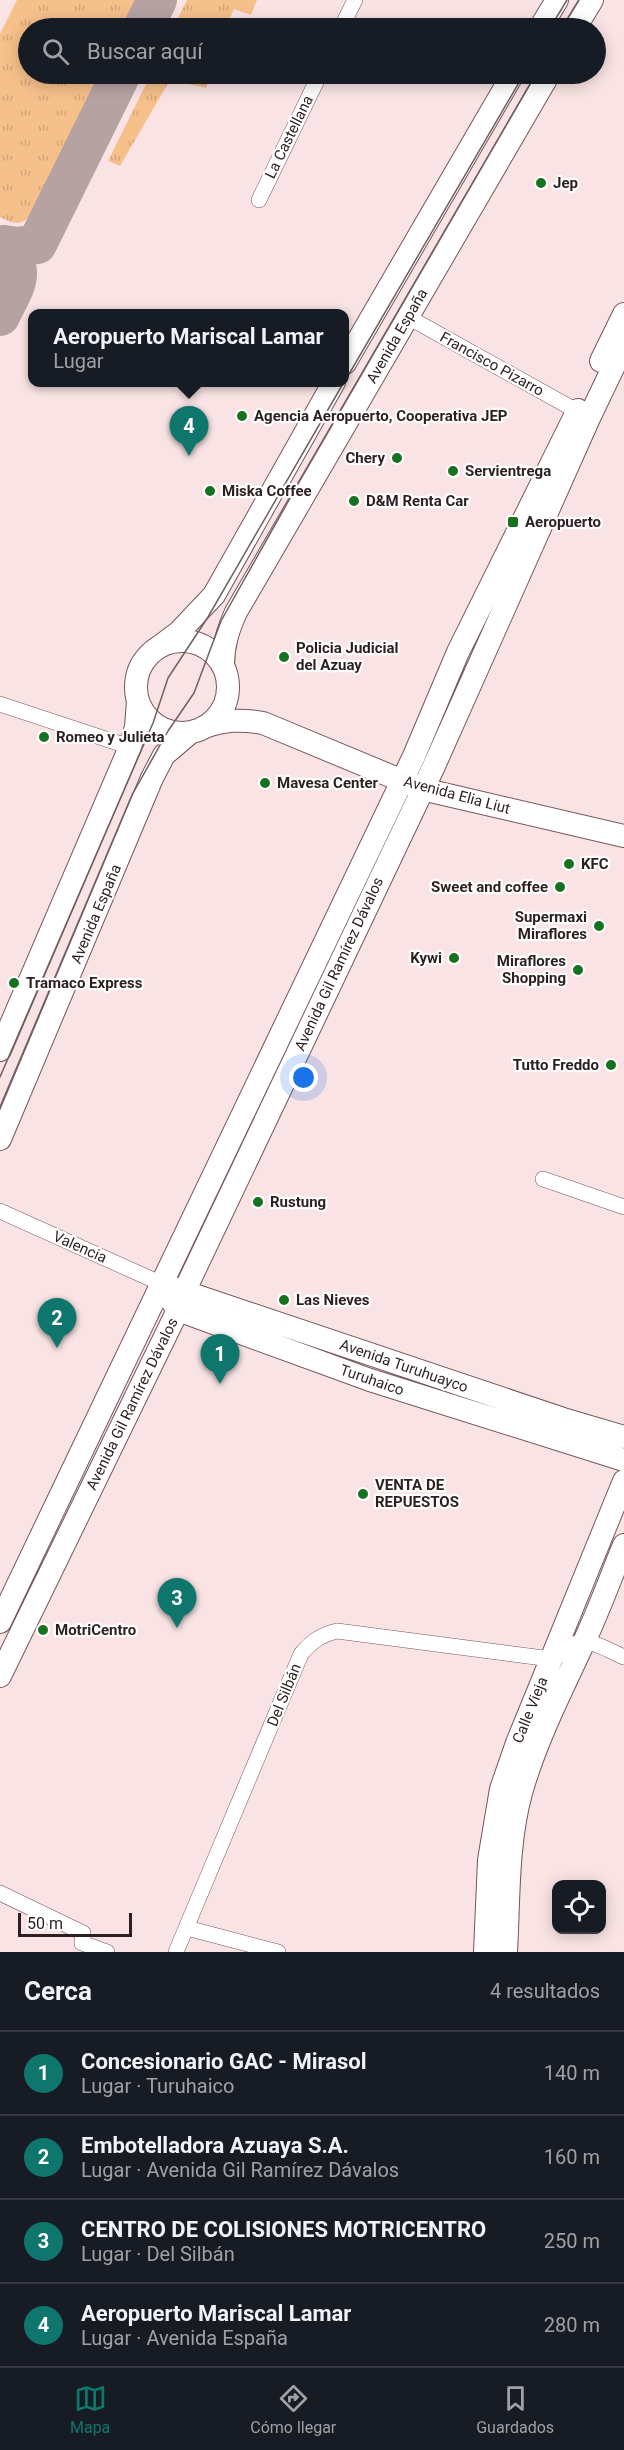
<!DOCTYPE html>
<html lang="es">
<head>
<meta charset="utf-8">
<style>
  body { margin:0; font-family:Roboto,sans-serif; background:#20242c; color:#f1f3f6 }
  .controls { position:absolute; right:18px; bottom:18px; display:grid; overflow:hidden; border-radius:12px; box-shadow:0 3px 15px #0003 }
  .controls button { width:54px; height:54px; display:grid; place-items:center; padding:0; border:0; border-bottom:2px solid #363941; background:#171b24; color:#f1f3f6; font:30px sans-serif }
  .scale { position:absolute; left:18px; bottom:15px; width:114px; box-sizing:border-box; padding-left:6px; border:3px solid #2d1f20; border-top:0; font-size:16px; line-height:21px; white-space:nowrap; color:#2d1f20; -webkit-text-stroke:4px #fff; paint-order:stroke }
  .you { position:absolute; left:304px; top:1078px; width:21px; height:21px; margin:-15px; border:4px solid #fff; border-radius:50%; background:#1a73e8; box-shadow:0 0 0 9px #1a73e833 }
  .badge { display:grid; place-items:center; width:39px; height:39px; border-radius:50%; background:#0f766e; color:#fff; font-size:20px; font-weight:700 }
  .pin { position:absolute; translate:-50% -50px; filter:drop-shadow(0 2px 3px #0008) }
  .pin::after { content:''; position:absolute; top:32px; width:21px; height:18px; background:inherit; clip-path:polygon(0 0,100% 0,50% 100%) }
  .popup { position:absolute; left:28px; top:309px; width:321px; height:78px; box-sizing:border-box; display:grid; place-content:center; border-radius:12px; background:#171b24; filter:drop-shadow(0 2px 4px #0005); font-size:20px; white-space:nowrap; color:#9ea1a6 }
  .popup b { font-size:22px; color:#f1f3f6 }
  .popup::after { content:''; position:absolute; left:50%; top:100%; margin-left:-12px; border:12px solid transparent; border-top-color:#171b24 }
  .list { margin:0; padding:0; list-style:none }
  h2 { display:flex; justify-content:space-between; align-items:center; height:78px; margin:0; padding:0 24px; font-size:26px }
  h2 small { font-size:20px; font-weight:400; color:#9ea1a6 }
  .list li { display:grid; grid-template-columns:39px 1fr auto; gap:18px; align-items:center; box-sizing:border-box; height:84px; padding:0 24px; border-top:2px solid #363941 }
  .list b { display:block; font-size:22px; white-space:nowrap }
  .list p { margin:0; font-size:20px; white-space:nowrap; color:#9ea1a6 }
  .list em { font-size:20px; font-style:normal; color:#9ea1a6 }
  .icon { flex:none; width:33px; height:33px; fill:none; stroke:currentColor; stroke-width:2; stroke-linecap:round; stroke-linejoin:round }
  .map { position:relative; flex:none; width:624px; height:1952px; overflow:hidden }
  .search { position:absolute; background:#171b24; box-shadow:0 3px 15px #0003; left:18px; right:18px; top:18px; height:66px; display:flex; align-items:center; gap:15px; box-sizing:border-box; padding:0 21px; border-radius:33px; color:#9ea1a6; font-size:22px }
  .sheet { height:414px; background:#171b24 }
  nav { display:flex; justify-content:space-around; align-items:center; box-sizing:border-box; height:84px; border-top:2px solid #363941; background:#171b24; font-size:16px; color:#9ea1a6 }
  nav a { display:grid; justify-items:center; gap:3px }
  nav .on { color:#0f766e }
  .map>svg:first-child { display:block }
  .grass { fill:url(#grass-tufts) }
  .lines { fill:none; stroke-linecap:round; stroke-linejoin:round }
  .taxiway { stroke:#b6a2a2; stroke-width:40 }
  .street-casing { stroke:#765659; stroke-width:16 }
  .secondary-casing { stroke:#765659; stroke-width:24 }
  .street { stroke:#fff; stroke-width:15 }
  .secondary { stroke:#fff; stroke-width:22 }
  .tram { stroke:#716061; stroke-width:1.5 }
  .poi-dot { fill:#167220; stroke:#fff; stroke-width:2 }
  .labels { text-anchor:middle; stroke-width:4.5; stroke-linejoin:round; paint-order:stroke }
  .street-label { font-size:15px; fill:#2d1f20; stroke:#fff }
  .poi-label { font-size:15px; font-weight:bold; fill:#2d1f20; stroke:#fff; text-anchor:start }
</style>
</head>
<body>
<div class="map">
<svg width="624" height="1952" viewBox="0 0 624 1952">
  <defs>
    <pattern id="grass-tufts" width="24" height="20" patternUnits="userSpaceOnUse" patternTransform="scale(1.5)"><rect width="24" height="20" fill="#f6c08b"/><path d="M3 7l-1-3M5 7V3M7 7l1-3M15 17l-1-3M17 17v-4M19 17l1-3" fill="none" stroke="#d3a578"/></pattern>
  </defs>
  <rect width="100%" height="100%" fill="#fae3e4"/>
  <path class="grass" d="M17 0H137L123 28H28V74H101L30 216C20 227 12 223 0 217V34Z
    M187 0H257L251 15 234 9 225 28H173Z
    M151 74H211L206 88 170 80 120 166 108 161Z"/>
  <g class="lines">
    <path class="taxiway" d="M143 28 157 0
      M0 316C14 286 28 274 4 245L17 247 37 244 121 74"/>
    <defs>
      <path id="street" d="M341 28 355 0
        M259 200 320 74
        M408 317 584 415
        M0 704 130 747
        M543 1179 624 1207
        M0 1211 160 1283
        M0 1893 83 1933 82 1943 107 1952
        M187 1928 278 1952
        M176 1952 301 1654C312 1641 321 1635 337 1631L551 1659C561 1657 566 1649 575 1644 586 1636 612 1652 624 1657"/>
      <path id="secondary" d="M540 28 557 0
        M575 28 592 0
        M601 361 624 314
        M345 363 513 74
        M136 687a46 46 0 1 1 92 0a46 46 0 1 1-92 0Z
        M155 650 179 632 214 595 334 382
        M223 666C223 645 228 630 236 612L549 74
        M204 727C225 720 240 719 263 723L422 789 624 836
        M0 1050 130 747 136 727 138 701
        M0 1139 152 778 164 755 191 732
        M170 1287 563 1419 624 1437
        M169 1297 178 1310 370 1380 624 1460
        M0 1622 414 756 458 652 578 410
        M0 1676 178 1310 184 1292 434 766 589 418 624 345
        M485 1952 489 1860 501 1789 517 1743 624 1481
        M506 1952C509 1899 507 1845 521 1793 536 1740 561 1692 584 1642 599 1610 611 1577 624 1545"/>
    </defs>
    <use href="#street" class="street-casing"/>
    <use href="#secondary" class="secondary-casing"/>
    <use href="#street" class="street"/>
    <use href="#secondary" class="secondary"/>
    <path class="tram" d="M550 28 567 0
      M562 28 579 0
      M345 381 524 74
      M0 1077 153 723 168 678 208 617 344 382
      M0 1107 132 795 168 731 194 693 221 621 298 484 536 74"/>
  </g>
  <g class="poi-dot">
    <circle cx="541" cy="183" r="6"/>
    <circle cx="242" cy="416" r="6"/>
    <circle cx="397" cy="458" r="6"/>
    <circle cx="453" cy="471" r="6"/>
    <circle cx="210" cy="491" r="6"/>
    <circle cx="354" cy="501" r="6"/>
    <rect x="507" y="516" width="12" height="12" rx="3"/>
    <circle cx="284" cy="657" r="6"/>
    <circle cx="44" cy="737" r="6"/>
    <circle cx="265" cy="783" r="6"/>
    <circle cx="569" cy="864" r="6"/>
    <circle cx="560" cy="887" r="6"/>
    <circle cx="599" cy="926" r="6"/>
    <circle cx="454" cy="958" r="6"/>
    <circle cx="578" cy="970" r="6"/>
    <circle cx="14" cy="983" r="6"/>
    <circle cx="611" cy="1065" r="6"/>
    <circle cx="258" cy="1202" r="6"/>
    <circle cx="284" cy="1300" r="6"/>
    <circle cx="363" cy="1494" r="6"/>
    <circle cx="43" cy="1630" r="6"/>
  </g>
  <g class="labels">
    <g class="street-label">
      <text transform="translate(289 137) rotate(-64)" y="5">La Castellana</text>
      <text transform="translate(397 336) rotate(-60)" y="5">Avenida España</text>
      <text transform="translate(492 364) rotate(29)" y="5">Francisco Pizarro</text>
      <text transform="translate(457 795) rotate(15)" y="5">Avenida Elia Liut</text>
      <text transform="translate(96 914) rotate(-67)" y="5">Avenida España</text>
      <text transform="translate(339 964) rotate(-65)" y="5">Avenida Gil Ramírez Dávalos</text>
      <text transform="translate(80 1247) rotate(24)" y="5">Valencia</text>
      <text transform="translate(404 1366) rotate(19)" y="5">Avenida Turuhuayco</text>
      <text transform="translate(372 1380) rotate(19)" y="5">Turuhaico</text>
      <text transform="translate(132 1404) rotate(-64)" y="5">Avenida Gil Ramírez Dávalos</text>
      <text transform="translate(284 1695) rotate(-68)" y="5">Del Silbán</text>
      <text transform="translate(530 1710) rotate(-68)" y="5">Calle Vieja</text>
    </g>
    <g class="poi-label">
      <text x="553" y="188">Jep</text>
      <text x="254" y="421">Agencia Aeropuerto, Cooperativa JEP</text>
      <text x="385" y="463" text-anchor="end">Chery</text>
      <text x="465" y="476">Servientrega</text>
      <text x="222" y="496">Miska Coffee</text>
      <text x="366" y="506">D&amp;M Renta Car</text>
      <text x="525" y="527">Aeropuerto</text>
      <text x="296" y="653">Policia Judicial<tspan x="296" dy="17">del Azuay</tspan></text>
      <text x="56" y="742">Romeo y Julieta</text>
      <text x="277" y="788">Mavesa Center</text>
      <text x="581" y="869">KFC</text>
      <text x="548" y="892" text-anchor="end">Sweet and coffee</text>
      <text x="587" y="922" text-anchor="end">Supermaxi<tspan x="587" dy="17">Miraflores</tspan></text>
      <text x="442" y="963" text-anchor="end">Kywi</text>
      <text x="566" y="966" text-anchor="end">Miraflores<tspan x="566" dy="17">Shopping</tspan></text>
      <text x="26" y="988">Tramaco Express</text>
      <text x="599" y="1070" text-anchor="end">Tutto Freddo</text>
      <text x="270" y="1207">Rustung</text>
      <text x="296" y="1305">Las Nieves</text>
      <text x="375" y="1490">VENTA DE<tspan x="375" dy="17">REPUESTOS</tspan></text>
      <text x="55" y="1635">MotriCentro</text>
    </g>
  </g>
</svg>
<div class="controls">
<button><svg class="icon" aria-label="locate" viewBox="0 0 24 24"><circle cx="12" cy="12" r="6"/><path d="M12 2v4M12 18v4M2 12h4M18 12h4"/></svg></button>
</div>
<div class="scale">50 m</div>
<div class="you"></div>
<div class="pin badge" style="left:220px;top:1384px">1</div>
<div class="pin badge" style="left:57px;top:1348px">2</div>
<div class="pin badge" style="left:177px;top:1628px">3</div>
<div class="pin badge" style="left:189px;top:456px">4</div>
<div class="popup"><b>Aeropuerto Mariscal Lamar</b>Lugar</div>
<div class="search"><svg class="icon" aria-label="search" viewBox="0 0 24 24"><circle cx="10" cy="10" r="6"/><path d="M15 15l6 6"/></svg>Buscar aquí</div>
</div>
<section class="sheet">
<h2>Cerca<small>4 resultados</small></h2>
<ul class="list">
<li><span class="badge">1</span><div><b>Concesionario GAC - Mirasol</b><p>Lugar · Turuhaico</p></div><em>140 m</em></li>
<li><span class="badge">2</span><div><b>Embotelladora Azuaya S.A.</b><p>Lugar · Avenida Gil Ramírez Dávalos</p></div><em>160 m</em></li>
<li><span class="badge">3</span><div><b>CENTRO DE COLISIONES MOTRICENTRO</b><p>Lugar · Del Silbán</p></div><em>250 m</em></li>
<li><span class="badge">4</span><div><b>Aeropuerto Mariscal Lamar</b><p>Lugar · Avenida España</p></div><em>280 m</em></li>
</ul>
</section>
<nav>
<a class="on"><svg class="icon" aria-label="map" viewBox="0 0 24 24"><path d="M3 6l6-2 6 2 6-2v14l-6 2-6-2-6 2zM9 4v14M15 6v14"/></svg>Mapa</a>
<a><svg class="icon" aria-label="directions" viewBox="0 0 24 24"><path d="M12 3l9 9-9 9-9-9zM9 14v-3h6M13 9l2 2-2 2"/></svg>Cómo llegar</a>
<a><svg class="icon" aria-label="saved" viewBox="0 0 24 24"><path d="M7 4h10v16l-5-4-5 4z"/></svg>Guardados</a>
</nav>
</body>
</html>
